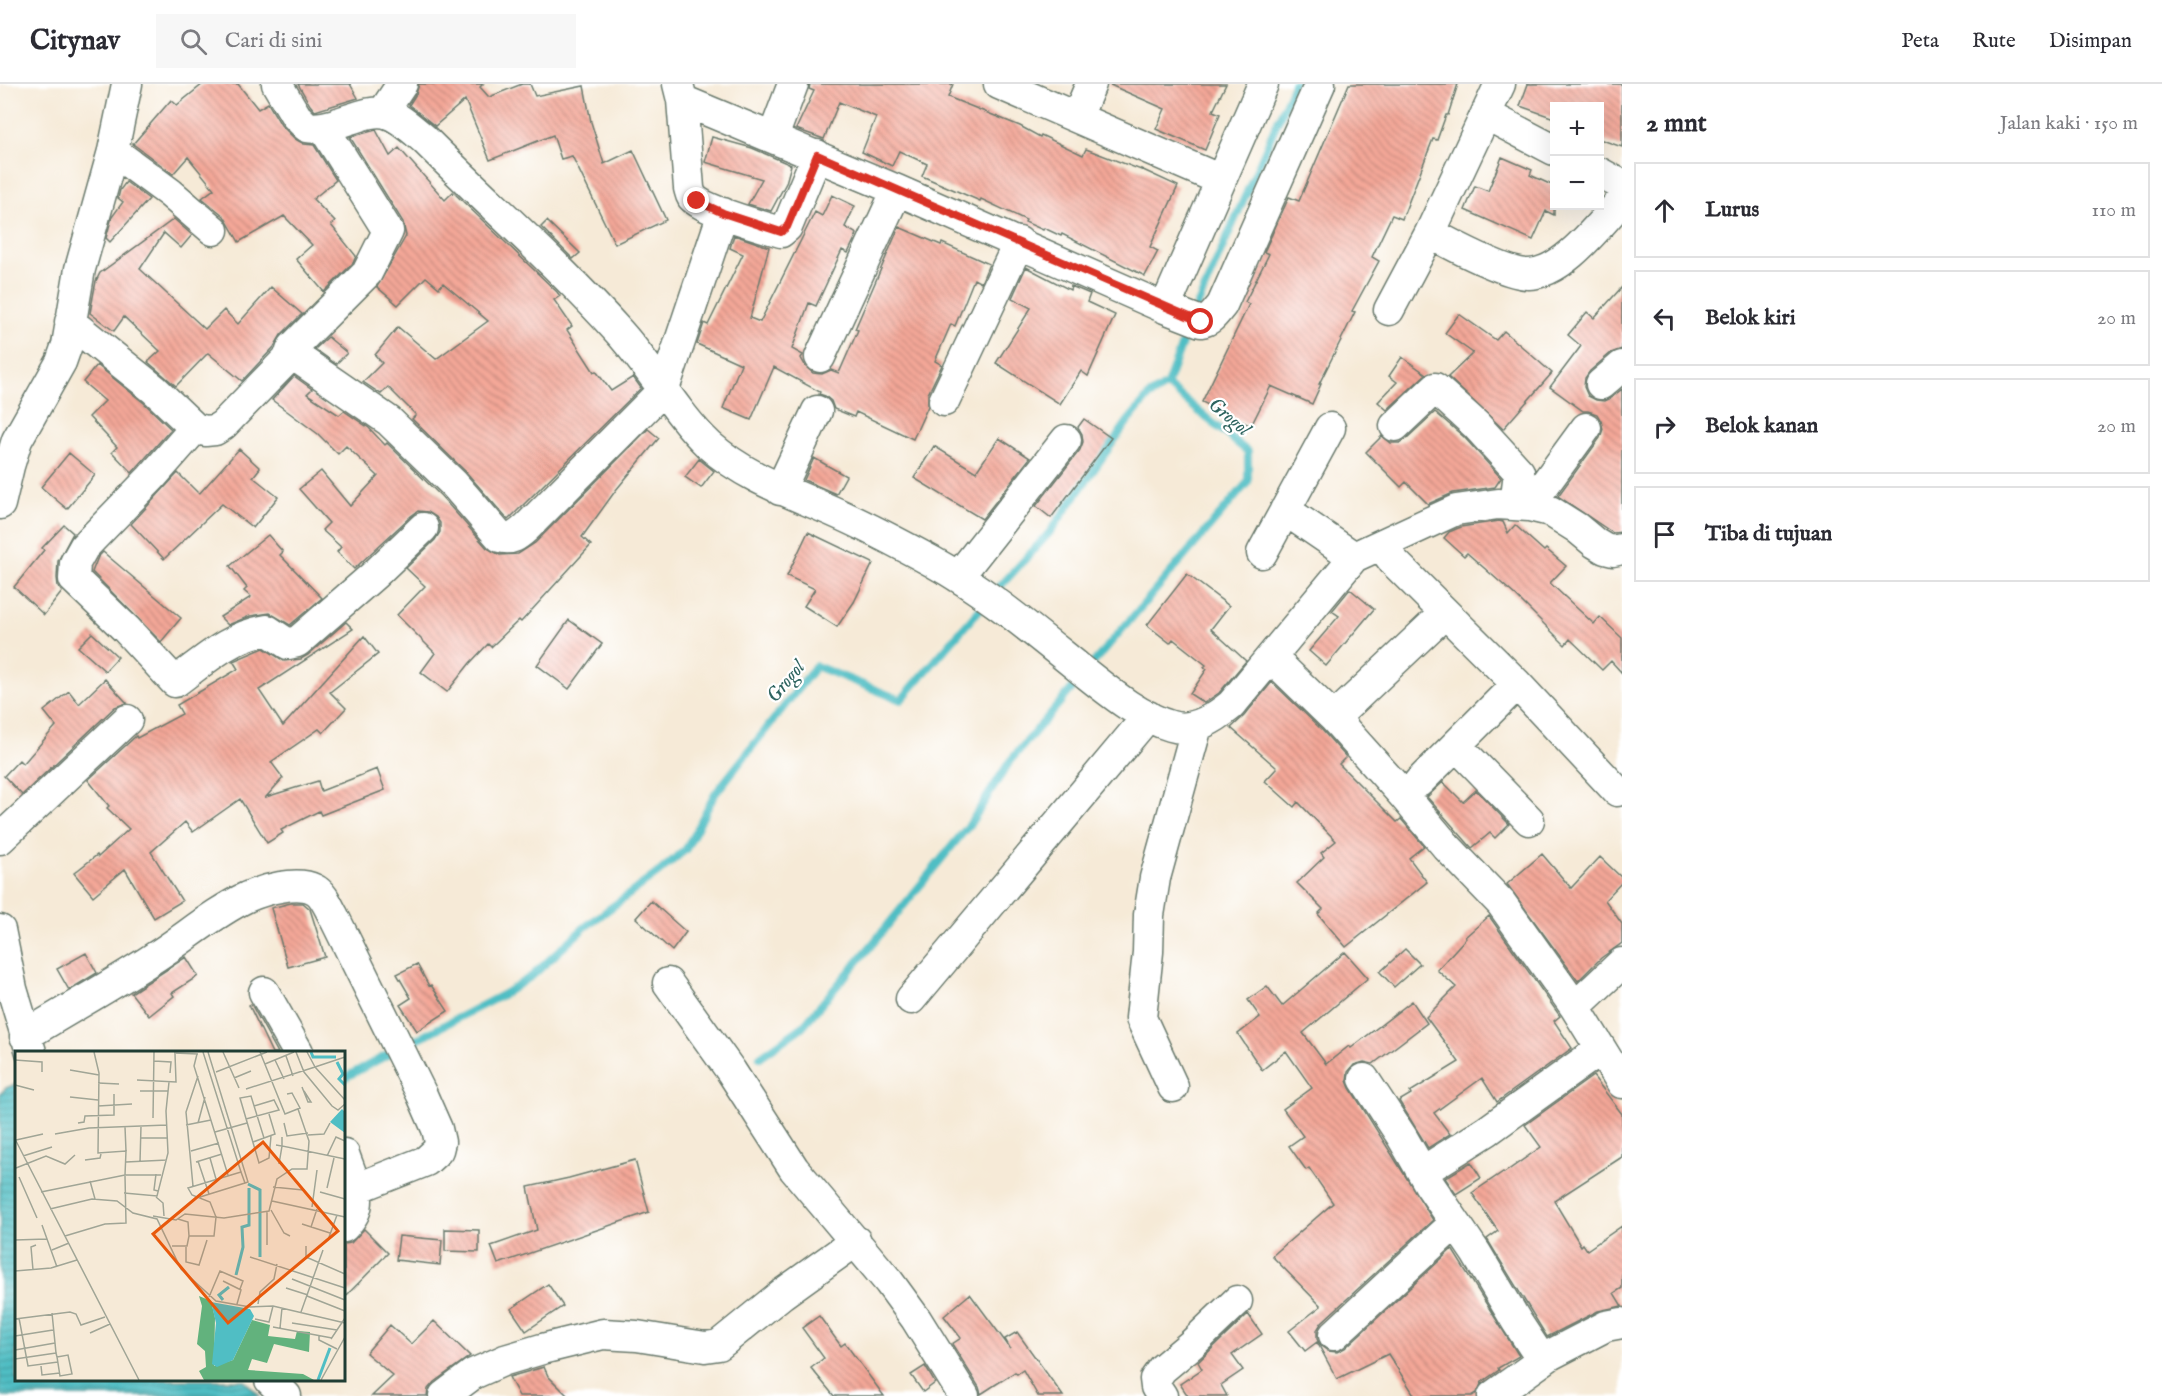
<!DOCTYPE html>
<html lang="id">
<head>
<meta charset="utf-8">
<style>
  body { margin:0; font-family:"IM FELL English",serif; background:#f7f7f7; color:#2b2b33 }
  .controls { position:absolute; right:18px; top:18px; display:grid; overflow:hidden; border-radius:0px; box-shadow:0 6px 24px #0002 }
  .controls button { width:54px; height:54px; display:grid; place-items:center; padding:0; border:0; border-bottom:2px solid #e1e1e2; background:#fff; color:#2b2b33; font:30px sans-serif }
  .stop { position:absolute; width:18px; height:18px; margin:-14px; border:4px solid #d93025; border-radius:50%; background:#fff }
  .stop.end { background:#d93025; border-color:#fff; box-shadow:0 2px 6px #0008 }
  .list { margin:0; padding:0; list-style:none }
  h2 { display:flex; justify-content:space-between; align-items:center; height:78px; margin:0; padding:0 24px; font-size:26px }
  h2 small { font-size:20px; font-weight:400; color:#7c7c81 }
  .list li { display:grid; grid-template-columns:39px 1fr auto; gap:18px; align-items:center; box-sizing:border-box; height:96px; margin:0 12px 12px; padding:0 12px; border:2px solid #e1e1e2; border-radius:0px }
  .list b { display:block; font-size:22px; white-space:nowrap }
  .list em { font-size:20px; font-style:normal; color:#7c7c81 }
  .icon { flex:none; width:33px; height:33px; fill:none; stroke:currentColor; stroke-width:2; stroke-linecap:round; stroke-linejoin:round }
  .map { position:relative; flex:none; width:1622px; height:1312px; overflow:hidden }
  header { display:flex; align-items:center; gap:36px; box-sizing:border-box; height:84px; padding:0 30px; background:#fff; border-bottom:2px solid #e1e1e2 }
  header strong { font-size:28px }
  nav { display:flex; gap:33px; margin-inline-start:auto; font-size:21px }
  .search { width:420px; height:54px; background:#f7f7f7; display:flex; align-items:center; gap:15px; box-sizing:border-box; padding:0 21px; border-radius:0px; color:#7c7c81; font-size:22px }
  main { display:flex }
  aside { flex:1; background:#fff }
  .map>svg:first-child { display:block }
  .water { fill:url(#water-rules); stroke:#387e7c; stroke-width:1.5 }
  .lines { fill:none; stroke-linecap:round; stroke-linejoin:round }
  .stream { stroke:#50bec4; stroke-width:8 }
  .building { fill:url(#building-back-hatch) }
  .street-casing { stroke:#6a7a6d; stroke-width:33 }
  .street { stroke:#fff; stroke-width:30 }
  .route { stroke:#d93025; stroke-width:8 }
  .labels { text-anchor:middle; stroke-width:4.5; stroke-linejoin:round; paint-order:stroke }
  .water-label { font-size:20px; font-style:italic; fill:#2e645f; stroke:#fff }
  .inset-river { fill:none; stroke:#50bec4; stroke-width:3 }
  .inset-road { fill:none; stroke:#a0a596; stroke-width:1.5 }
  .view { fill:#e8590c; fill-opacity:0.15; stroke:#e8590c; stroke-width:3 }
  .inset-edge { fill:none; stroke:#1f3d34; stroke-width:3 }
</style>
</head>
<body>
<header>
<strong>Citynav</strong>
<div class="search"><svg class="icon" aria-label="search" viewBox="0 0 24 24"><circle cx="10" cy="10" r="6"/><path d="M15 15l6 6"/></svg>Cari di sini</div>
<nav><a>Peta</a><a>Rute</a><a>Disimpan</a></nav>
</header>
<main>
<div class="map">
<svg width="1622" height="1312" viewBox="0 0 1622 1312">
  <defs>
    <pattern id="water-rules" width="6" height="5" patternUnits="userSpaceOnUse" patternTransform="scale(1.5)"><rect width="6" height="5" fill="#50bec4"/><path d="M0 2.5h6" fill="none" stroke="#429ca0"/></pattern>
    <pattern id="building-back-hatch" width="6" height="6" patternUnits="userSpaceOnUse" patternTransform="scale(1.5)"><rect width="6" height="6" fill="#f4a798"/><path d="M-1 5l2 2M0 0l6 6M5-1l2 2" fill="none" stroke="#c5897d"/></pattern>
  </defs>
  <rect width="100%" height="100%" fill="#fff"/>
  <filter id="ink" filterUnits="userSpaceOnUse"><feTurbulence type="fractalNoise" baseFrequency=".0167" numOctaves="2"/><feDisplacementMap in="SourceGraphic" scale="12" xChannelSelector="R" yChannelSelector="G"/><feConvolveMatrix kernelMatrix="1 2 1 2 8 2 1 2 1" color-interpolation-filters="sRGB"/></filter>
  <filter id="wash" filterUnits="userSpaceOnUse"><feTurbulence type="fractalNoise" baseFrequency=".008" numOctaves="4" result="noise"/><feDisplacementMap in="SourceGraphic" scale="24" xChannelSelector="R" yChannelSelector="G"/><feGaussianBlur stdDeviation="1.35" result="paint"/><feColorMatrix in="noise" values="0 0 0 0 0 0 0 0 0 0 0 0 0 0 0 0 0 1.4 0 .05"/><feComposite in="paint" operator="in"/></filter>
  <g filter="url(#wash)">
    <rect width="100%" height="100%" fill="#f6ead7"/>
    <path class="water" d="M16 1000V1296H244L260 1312H0V1010L6 1004Z"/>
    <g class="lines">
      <path class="stream" d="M1194 229 1294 0
        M994 509 1050 448 1128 337 1149 312 1167 301
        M1089 584 1248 398V368L1167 301 1189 240
        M406 961 504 910 532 892 585 843 659 788 686 765 715 710 816 582 901 616 986 518
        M760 973 802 943 870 863 970 740 1010 677 1081 594
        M344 994 393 968"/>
    </g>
    <g id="blocks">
      <path class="building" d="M203 0H238L258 25 268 19 281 41 295 55 304 60 314 61 336 96 313 115 335 138 331 141 356 172 353 179 324 208 296 175 312 161 284 132 239 158 224 132 202 114 214 105 188 73 173 90 133 60 171 16 177 21Z
        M298 0H350L358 14 315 27 310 21Z
        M419 0H483L480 3 489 13 522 0H530L535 12 584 2 591 38 604 80 633 66 666 136 615 160 572 72 561 75 553 51 490 76 465 16 435 42 409 21 416 10Z
        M810 0H953L948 13 1020 42 1040 53 1041 51 1083 71 1086 65 1141 86V85L1178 102 1150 163 1158 167 1145 192 1062 150 1061 152 1044 144 1043 146 1025 138 1026 136 981 115 980 117 922 92 927 80 899 67 892 82 862 68 876 33 839 18 824 55 796 45 814 7 809 5Z
        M1108 0H1226L1213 27 1220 30 1205 66 1156 45 1165 25Z
        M1349 0H1458L1448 31H1446L1437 56 1433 55 1402 135 1392 131 1372 173 1379 177 1352 227 1355 228 1319 300H1321L1312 320 1271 302 1251 342 1202 318 1249 220 1245 218 1269 170 1264 168 1289 113 1299 117Z
        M1528 0H1622V63L1599 55V22H1554V34L1520 22Z
        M376 46 390 72 399 64 445 116 453 108 557 208 560 212 554 216 572 242 567 246 594 288 596 287 611 307 633 293 641 304 508 436 466 388 412 335 416 331 388 303 381 310 363 298 382 279 375 271 398 243 436 275 488 237 443 199 439 204 426 193 398 221 377 203 406 152 403 138 350 53Z
        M712 53 752 64 791 81 786 99 771 127 748 120 762 95 705 78Z
        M1502 73 1532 86 1530 91 1554 102V131L1546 127 1533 156 1465 126 1475 102 1488 107Z
        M126 98 149 115 110 158 106 154 112 133 123 118 118 114 120 106Z
        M832 111 855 122 845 143 857 150 848 169 842 166 816 222 809 219 792 265 803 271 801 274 806 283 813 289 822 290 831 286 839 289 858 246 855 245 899 143 941 161 942 159 989 180 981 199 974 195 955 242 951 240 935 277 942 281 928 310V322L913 355 856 328 854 333 834 325 831 317 825 312 819 310 820 308 774 283 751 336 723 324 741 280 697 260 704 239 708 241 743 170 730 164 734 151 769 163 750 234 760 238 815 128 822 132Z
        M174 135 192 151 181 164 164 149 140 185 205 245 224 226 238 240 271 203 302 230 281 251 274 263 242 297 208 269 176 302 148 278 160 267 124 233 114 247 90 229 96 197 100 189Z
        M547 137 580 169 573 175 541 143Z
        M1026 183 1070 206 1071 202 1090 210 1087 218 1115 231 1088 292 1081 287 1060 320 996 279 1031 224 1012 214Z
        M1622 203V265L1611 269 1590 287 1585 294 1584 303 1588 312 1596 316 1604 317 1612 313 1622 305V448L1613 449 1558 412 1600 354 1603 345 1601 337 1597 330 1588 327H1583L1550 303 1581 262 1568 251 1587 228 1594 234Z
        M1459 230 1496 256 1504 247 1552 289 1503 345 1448 293 1473 269 1445 249Z
        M328 253 347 269 336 280 315 265Z
        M1402 273 1426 290 1387 326 1378 318 1397 298 1389 292Z
        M97 281 144 319 171 345 132 389 112 368 117 363 89 333 105 317 83 298Z
        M294 292 312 305 307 310 339 331 344 327 369 344 385 361 387 359 441 412 487 464 500 471 518 470 535 459 648 345 659 354 616 406 582 453 591 461 521 538 519 536 491 563 488 560 470 579 447 608 421 588 435 569 397 531 425 502 406 484 435 456 440 448V439L436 433 428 428 418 427 411 432 354 485 337 468 341 463 322 446 329 439 299 405 321 387 350 422 378 392 346 362 338 370 318 350 272 316Z
        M1435 328 1464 353 1501 394 1495 403 1453 409 1428 420 1406 398 1401 403 1366 368 1382 352 1391 359H1400L1406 355Z
        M1084 335 1111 354 1051 434 1036 422 1080 366 1083 358 1082 350 1078 343Z
        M999 354 1030 374 982 435 914 394 934 362 976 388Z
        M239 365 260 384 253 393 278 413 253 444 222 420 164 475 131 440 178 389 199 410Z
        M69 369 95 391 67 425 41 403Z
        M814 374 846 392 836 410 804 396Z
        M699 375 714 387 701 404 685 393Z
        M1499 437 1503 438 1508 449 1515 441 1544 467 1546 465 1566 482 1550 499 1594 540 1600 533 1622 554V589L1611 577 1602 586 1570 555 1565 561 1516 512 1467 469 1464 472 1444 454 1449 448 1461 443Z
        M64 441 73 449 58 477 57 494 58 502 62 508 44 531 14 503 44 466 42 464Z
        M808 448 873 479 854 518 837 543 804 522 815 505 787 492Z
        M268 451 283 468 280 471 322 514 290 541 270 529 250 532 228 541 220 533 251 513 244 507 247 504 230 482Z
        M103 468 181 534 161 558 92 488 98 473Z
        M1187 490 1229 522 1211 545 1246 577 1219 609 1204 619 1190 610 1207 585 1204 583 1206 581 1173 555 1170 559 1147 541Z
        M1350 505 1374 525 1326 582 1309 567 1339 532 1332 527Z
        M569 536 602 560 569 605 537 581Z
        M346 538 353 545 259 606 283 642 364 552 378 570 330 608 346 624 323 649 319 645 271 678 283 694 266 713 318 697 321 707 377 685 385 706 321 731 319 727 281 746 283 749 267 759 240 715 193 748 185 738 151 768 182 817 154 834 125 785 93 812 74 789 97 771 98 773 129 745 107 724 109 722 88 696 136 652 137 654 182 630 177 621 238 585 233 577 264 564 284 577 301 575 308 571Z
        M92 549 118 573 105 587 78 563Z
        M105 595 127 619 115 623 22 711 4 692 19 676 23 680 56 642 44 627 69 607 79 620Z
        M1272 598 1322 646 1346 673 1339 680 1397 738 1401 735 1424 762 1409 774 1427 798 1346 863 1318 830 1323 825 1297 799 1324 773 1321 769 1336 757 1298 718 1294 723 1265 697 1277 684 1231 644 1244 632Z
        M1443 698 1463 718 1476 706 1509 740 1495 754 1490 749 1472 764 1427 713Z
        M1542 770 1571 804 1600 773 1622 794V798L1605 816 1622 840V859L1601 874 1578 897 1507 800Z
        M651 817 686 848 672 867 636 834Z
        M291 819H303L310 825 325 873 288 883 271 824Z
        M1489 832 1560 932 1554 937 1572 964 1497 1018 1482 994 1434 1029 1450 1050 1428 1064 1399 1017 1411 1010 1410 1008 1459 978 1426 933 1456 903 1437 886 1466 854 1465 853Z
        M1405 865 1420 880 1394 903 1380 888Z
        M1345 868 1368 894 1303 949 1326 980 1349 962 1351 964 1412 917 1427 939 1373 980 1364 978 1354 981 1348 988 1347 997 1350 1004 1433 1136 1322 1238 1317 1246V1255L1321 1262 1328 1267 1337 1268 1345 1264 1452 1165 1519 1272 1498 1284 1499 1286 1482 1298 1477 1309 1472 1312H1415L1388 1270 1337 1295 1317 1258 1305 1267 1289 1247 1321 1222 1272 1172 1333 1119 1309 1084 1306 1086 1289 1062 1303 1052 1283 1025 1312 1004 1286 967 1262 986 1238 950 1260 933 1248 916 1267 902 1282 922Z
        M86 869 97 889 69 906 57 885Z
        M186 873 198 892 172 909 174 912 149 932 131 909Z
        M417 880 429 902 431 901 448 927 417 947 400 921 411 914 397 890Z
        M251 920 278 969H272L249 921Z
        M1593 992 1622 1030V1073L1554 1117 1581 1162 1583 1160 1587 1166 1622 1142V1204L1614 1209 1622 1222 1598 1227 1547 1253 1487 1155 1498 1147 1472 1109 1503 1088 1504 1089 1541 1063 1525 1041Z
        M635 1076 649 1128 498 1180 491 1162 537 1146 528 1103 569 1094Z
        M1471 1078 1481 1094 1456 1110 1445 1094Z
        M364 1145 388 1169 344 1214V1160L351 1159Z
        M445 1145 479 1146V1168L445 1167Z
        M399 1152 442 1156 440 1181 396 1176Z
        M548 1200 563 1222 526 1247 511 1225Z
        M970 1210 1010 1264 1005 1255 1017 1248 1063 1312H1038L1023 1286 1017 1290 1015 1288 981 1310 979 1303 952 1260 961 1254 944 1232Z
        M1248 1230 1262 1250 1232 1271 1243 1286 1221 1301 1227 1312H1188L1180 1300 1202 1285 1198 1278Z
        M819 1232 841 1262 845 1259 884 1312H834L811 1284 824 1274 802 1244Z
        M434 1237 470 1272 434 1298 428 1305 427 1312H372L393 1292 366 1269 390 1241 411 1260Z
        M925 1282 935 1299 923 1308 911 1291Z
        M544 1283 548 1292 568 1312H519L509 1293Z"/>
    </g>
  </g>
  <g filter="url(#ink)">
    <use href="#blocks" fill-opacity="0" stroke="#6a7a6d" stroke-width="1.5"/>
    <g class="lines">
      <defs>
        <path id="street" d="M277 0 296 32 307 43C317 45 325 43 335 40 384 24 383 20 424 55 489 120 558 180 619 248 651 283 676 330 709 361 745 393 789 408 832 427 866 442 900 460 933 478 986 507 1033 547 1079 584 1107 606 1137 632 1171 642 1193 649 1215 634 1231 621L1354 473 1456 426 1498 420 1529 422 1550 427 1577 444 1595 459 1605 465 1613 467 1622 465
          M678 0 682 16 689 104C690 107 690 110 692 113 703 126 764 143 781 148L787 143 817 71
          M999 0 1221 96 1263 0
          M1500 0 1430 149C1450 160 1508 191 1529 190 1564 189 1600 139 1622 116
          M682 16 897 106 1165 224
          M384 27 402 0
          M1487 31 1554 66
          M1077 33 1091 0
          M323 43 388 147 367 189 293 263 291 267 292 270 389 337 454 400 500 453C512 457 518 451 527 443L664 305 723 129
          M773 53 793 0
          M113 67 170 109 213 146
          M1600 89 1622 101
          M1221 96 1165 224 1201 238C1211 237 1216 228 1222 221L1320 0
          M1389 226 1430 149
          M70 238 155 306 195 344 205 347 215 346 223 341 292 270
          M820 273 897 106
          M1601 300 1622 282
          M944 317 1019 158
          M1395 342 1435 304 1476 341 1519 388 1515 421
          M195 344 151 394 84 463 75 479 74 495 126 545 175 598C204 577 230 552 267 546L288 560 297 558 374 491 423 444
          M780 406 817 327
          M0 420 9 382 17 356 61 278 67 261 80 185 113 67 127 0
          M1529 422 1586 344
          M1285 426 1354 473
          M1381 461 1393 477 1517 600 1617 707
          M1262 469 1330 344
          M958 493 1066 356
          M1272 574 1334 634 1404 712 1446 762 1501 819 1575 923 1622 999
          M1334 634 1445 529
          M1456 661 1529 736
          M1419 698 1517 600
          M0 755 127 636
          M0 846 12 905 31 968
          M668 899 731 987 794 1085 889 1198 916 1235 964 1312
          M264 908 298 968
          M911 915 1148 632
          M1575 923 1622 879
          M25 952C68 925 113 901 155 873 185 854 215 828 247 813 263 806 297 796 314 805 323 809 328 822 333 831L422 1011 437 1045 440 1058 438 1066 426 1077 355 1105
          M1364 995 1402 1053 1429 1100 1476 1169 1517 1238 1542 1276
          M1173 1003 1141 934 1148 868 1149 831 1155 794 1197 642
          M344 1070C349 1086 362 1110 355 1127 353 1133 348 1138 344 1143
          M1422 1088 1487 1047 1601 965
          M1334 1251 1455 1139
          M270 1296 286 1312
          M444 1312 473 1290 505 1276 542 1265 603 1250 637 1252 705 1263 719 1261 782 1210 856 1157
          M1162 1312 1156 1303 1155 1295 1162 1285 1192 1260 1237 1217
          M1493 1312 1550 1271 1606 1242 1622 1239"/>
      </defs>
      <use href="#street" class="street-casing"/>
      <use href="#street" class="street"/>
    </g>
  </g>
  <g class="lines" filter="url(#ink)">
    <path class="route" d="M697 117 723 129 781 148 787 143 817 71 1201 238"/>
  </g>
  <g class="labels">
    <g class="water-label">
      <text transform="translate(1230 332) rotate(40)" y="7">Grogol</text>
      <text transform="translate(785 597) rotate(-50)" y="7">Grogol</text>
    </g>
  </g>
  <g transform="translate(15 967)">
    <rect width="330" height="330" fill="#f6ead7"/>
    <path d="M184 245 196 250 200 267 199 315 218 309 237 269 255 274 253 285 280 288 282 280 295 281 294 301 259 293 252 312 237 308 233 319 288 323 299 329H189L184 320 191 316 190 300 182 293 187 255Z" fill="#62b27d"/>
    <path d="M327 58 330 61V82L315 71ZM196 251 235 258 239 265 218 309 202 316 197 313 201 272Z" fill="#50bec4"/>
    <path class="inset-river" d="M296 1 298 6H321M322 11 328 23 324 28 330 34M233 133 245 139V206M221 224 228 196 227 176 234 174V137M208 249 204 244 214 236M303 329 315 297"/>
    <path class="inset-road" d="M79 1 84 22 83 102 111 100 110 124M193 1 233 131 230 132 226 121M208 1 224 37M245 1 270 63 285 57 277 42 272 43M281 1 289 21 317 55 323 59 330 53M159 2 183 3M182 3 179 15 213 124M271 5 278 25M0 9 27 11V21M260 9 269 28M139 10 156 11 155 22M250 13 279 1M300 16 330 49M300 16 330 6M55 19 84 24M201 21 252 1M219 27 236 20M122 29 161 31 160 3M83 32 104 33M0 34 19 39M287 36 293 51H296L289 40M231 38 300 16 292 1M125 40H153M55 46 83 49M83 55 117 53M138 67 139 1M231 68 264 59 259 49 239 55M63 72 69 71 70 65 99 64V43M183 72 190 46M269 72 272 85 293 82M171 74 196 69M110 76 111 100M200 81 232 72M40 83 74 77 152 74M293 84 309 83 315 72M267 86V95L330 108M125 87H152M249 87 236 45 225 47 244 112 254 107 256 85M0 88 124 329M1 89 28 83M238 91 260 83 254 63M261 94 267 95 264 113M176 100 204 92M8 105 37 96M312 105 321 86 330 90M195 107 201 128M70 109 85 107 86 103M183 110 194 143M111 111 152 109M125 111 126 75M181 111 207 103M1 117 31 105 50 113 60 104M141 123 139 139 143 140M4 126 22 167M75 130 80 148M178 135 171 61 183 25M258 136 288 139M312 137 319 107M26 141 110 124H146M305 141 330 148M109 142 142 145 153 102 151 60 154 31M141 146 148 152 149 165M185 146 230 132M257 150 330 166M297 156 302 119M35 158 77 148 102 150 118 162 142 168 166 218 201 250 235 256 258 255 330 272M256 159 269 182 275 185M252 161V194M138 165 161 169 170 163 209 167 254 160 262 128 277 118H292L294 90 283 58M163 168 173 171 174 185H199L201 166 195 151 177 144 173 137 226 121 188 1M287 173 315 182M27 174 42 216M296 176 302 158M50 185 90 173 111 172 110 125M0 189 32 188M313 189 322 164M157 195H172L174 185M291 195V206L330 223M171 196V211L184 214 192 189M37 199 54 192M235 206 330 237M18 219 16 196 21 194M0 220 36 217 62 209M277 228 330 249M208 230 226 239 222 253M271 237 293 244M292 245 330 260M194 246 205 220 228 230 225 238M243 253 245 241 259 228 262 213M286 261 308 199M37 262 41 302 42 306 45 325 57 323 53 304 42 306M4 267 13 315 43 311M0 268 55 261 61 263 66 274 90 266M240 268 254 271 258 255M277 272 322 279M258 276 317 287M265 277 267 257M75 282 95 273M0 285 38 279M304 285V289L322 298M316 288 330 267M0 299 40 292M0 308 41 302M26 315 27 324 45 322M306 329 330 286"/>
    <path class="view" d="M248 91 323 180 213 272 138 183Z"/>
    <rect width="330" height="330" class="inset-edge"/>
  </g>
</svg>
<div class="controls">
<button>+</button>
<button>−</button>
</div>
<div class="stop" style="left:1201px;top:238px"></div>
<div class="stop end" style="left:697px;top:117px"></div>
</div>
<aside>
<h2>2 mnt<small>Jalan kaki · 150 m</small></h2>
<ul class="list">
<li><svg class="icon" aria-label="ahead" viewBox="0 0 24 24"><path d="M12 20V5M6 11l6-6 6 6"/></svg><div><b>Lurus</b></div><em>110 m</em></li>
<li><svg class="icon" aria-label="left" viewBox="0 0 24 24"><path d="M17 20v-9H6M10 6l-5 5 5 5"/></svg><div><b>Belok kiri</b></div><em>20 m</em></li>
<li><svg class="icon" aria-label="right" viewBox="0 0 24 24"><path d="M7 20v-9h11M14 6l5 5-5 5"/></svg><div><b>Belok kanan</b></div><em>20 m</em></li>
<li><svg class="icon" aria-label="arrive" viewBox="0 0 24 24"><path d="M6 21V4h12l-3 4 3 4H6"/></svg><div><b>Tiba di tujuan</b></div></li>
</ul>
</aside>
</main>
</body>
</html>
